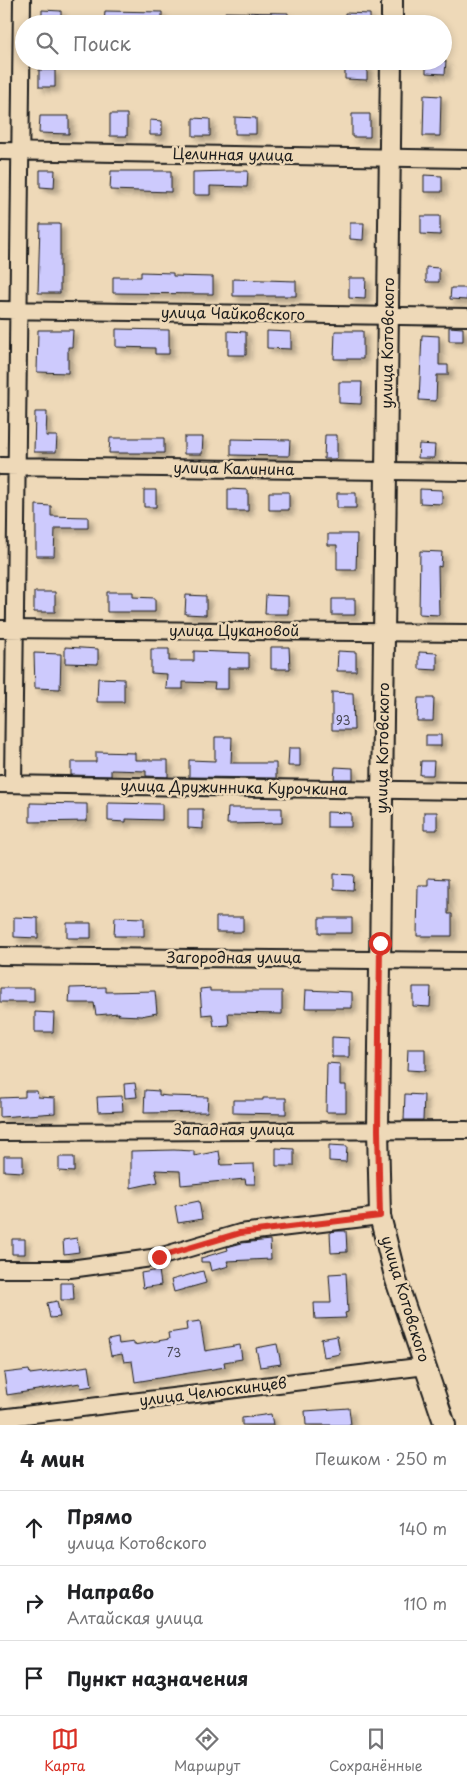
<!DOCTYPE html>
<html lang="ru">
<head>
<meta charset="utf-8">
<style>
  body { margin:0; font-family:"Playpen Sans",sans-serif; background:#f6f6f6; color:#202124 }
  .stop { position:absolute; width:15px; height:15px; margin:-11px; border:4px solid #d93025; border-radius:50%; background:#fff }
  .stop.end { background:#d93025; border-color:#fff; box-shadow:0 1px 5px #0008 }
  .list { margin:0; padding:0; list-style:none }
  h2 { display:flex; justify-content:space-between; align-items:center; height:65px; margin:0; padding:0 20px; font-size:21px }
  h2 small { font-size:16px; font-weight:400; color:#757577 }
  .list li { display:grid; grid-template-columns:32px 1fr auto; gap:15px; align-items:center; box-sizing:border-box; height:75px; padding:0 20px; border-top:1px solid #e0e0e0 }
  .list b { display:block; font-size:19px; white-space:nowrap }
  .list p { margin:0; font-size:16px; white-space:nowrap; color:#757577 }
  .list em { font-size:16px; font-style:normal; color:#757577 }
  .icon { flex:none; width:28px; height:28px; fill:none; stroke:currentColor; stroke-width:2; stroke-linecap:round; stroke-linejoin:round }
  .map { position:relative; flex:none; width:467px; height:1425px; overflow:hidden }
  .search { position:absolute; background:#fff; box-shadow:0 2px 8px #0003; left:15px; right:15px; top:15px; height:55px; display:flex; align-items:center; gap:12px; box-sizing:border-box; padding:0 18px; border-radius:28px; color:#757577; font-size:19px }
  .sheet { height:290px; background:#fff }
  nav { display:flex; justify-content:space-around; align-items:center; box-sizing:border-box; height:70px; border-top:1px solid #e0e0e0; background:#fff; font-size:14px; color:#757577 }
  nav a { display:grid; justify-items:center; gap:2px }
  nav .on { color:#d93025 }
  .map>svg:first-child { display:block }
  .building { fill:#cdcafd; stroke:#1c1c1c; filter:url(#shadow) }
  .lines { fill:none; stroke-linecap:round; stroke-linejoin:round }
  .minor-casing { stroke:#1c1c1c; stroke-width:20 }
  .tertiary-casing { stroke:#1c1c1c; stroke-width:24 }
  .minor { stroke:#eed9b8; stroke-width:16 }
  .tertiary { stroke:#eed9b8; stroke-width:20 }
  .route { stroke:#d93025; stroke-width:6 }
  .labels { text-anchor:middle; stroke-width:5; stroke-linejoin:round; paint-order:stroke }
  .number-label { font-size:12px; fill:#484854 }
  .street-label { font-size:15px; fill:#1c1c1c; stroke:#eed9b8 }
</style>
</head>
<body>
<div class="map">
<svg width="467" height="1425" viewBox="0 0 467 1425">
  <defs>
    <filter id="shadow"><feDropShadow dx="4.5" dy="4.5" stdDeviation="2.5" flood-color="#0004"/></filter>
  </defs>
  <rect width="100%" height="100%" fill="#eed9b8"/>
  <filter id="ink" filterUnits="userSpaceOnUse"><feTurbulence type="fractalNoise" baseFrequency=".02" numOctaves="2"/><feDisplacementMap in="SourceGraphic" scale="10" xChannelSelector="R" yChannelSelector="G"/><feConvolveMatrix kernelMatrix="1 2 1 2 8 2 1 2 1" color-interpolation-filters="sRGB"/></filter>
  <g filter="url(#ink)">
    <path class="building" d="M42 10 61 11V24H42Z
      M105 11 162 12V24H104Z
      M225 12 288 13V24H225Z
      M345 13 370 14V24H345Z
      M426 61H446L445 74 426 73Z
      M345 63 367 64V80L345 79Z
      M39 70H55V87H39Z
      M424 95 441 96 440 136H423Z
      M110 114H127V136H110Z
      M352 114H370V137H352Z
      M40 116H69V134L39 133Z
      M235 117 256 118V134H235Z
      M193 118 210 119V136H193Z
      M150 120 162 121V135H150Z
      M40 170H55L54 188 40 187Z
      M111 171H171V192L110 190Z
      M228 171H248L247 187 210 186V195H193V172Z
      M424 175 442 176V192H424Z
      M421 216H440V235L421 234Z
      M350 223H364L363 240 350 239Z
      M40 224H60V293H38Z
      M426 267 439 268V282H426Z
      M141 272 173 273V276L213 277V294L113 293V277H141Z
      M349 278H366L365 299 349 298Z
      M233 279 296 281V296H233Z
      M451 288H467V300L450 299Z
      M449 327 463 328V341H449Z
      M116 329 169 330V354H155V348L116 347Z
      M38 330H73L72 347H68V373L37 372Z
      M228 331 246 332V355H228Z
      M267 331 291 332V349L267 348Z
      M335 331H363V359H334Z
      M422 335 439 336V365H448V375H437L436 401 419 400Z
      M339 382H362L361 404 339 403Z
      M35 412H47L46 436H57L56 452H34Z
      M325 435H337V459H324Z
      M184 437H203L202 454H184Z
      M110 438H164V453H109Z
      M231 439 290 440 289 456 231 455Z
      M419 444 435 445 434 458H418Z
      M228 489 248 490V511H228Z
      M420 489 442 490V504L420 503Z
      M144 490H156V507H144Z
      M269 492H289V510H269Z
      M337 493H356V508H337Z
      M36 505 51 506V516L88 517V528H55L54 556H36Z
      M328 534H357L356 570H337V545H328Z
      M420 551 442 552 441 567 438 566 439 615 419 614Z
      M34 592H55V612H34Z
      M107 592H133V597L155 598V612H107Z
      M186 595 206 596V615L185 614Z
      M266 595 288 596V614H265Z
      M332 599H355V615H332Z
      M65 647 98 649V664L65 663Z
      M271 647H289L290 669H271Z
      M151 649H169V661H194V651L249 653V668H228V689H214L215 683 183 682V689H166L167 674 151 673Z
      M338 651 356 652V671H337Z
      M419 652 437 653V670L419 669Z
      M34 653 61 654 60 689 35 688Z
      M98 678 124 679V702H97Z
      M332 692 353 693 354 730H332Z
      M418 698H434L433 721H417Z
      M426 735H441V746H426Z
      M215 737H232L231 763H276V778L189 777V760L215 761Z
      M289 748H300V766H288Z
      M96 752 135 753V760H168V777L146 776V771L111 770V776L71 775V762H96Z
      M421 761H434L433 775H420Z
      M335 767 353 768V779H334Z
      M30 803 87 804V821L30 822Z
      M108 803 162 804V820L126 819V822L108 821Z
      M228 808H282V823L227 824Z
      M188 809H203V829L188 828Z
      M327 812 351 813V827H327Z
      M424 812H437V830H424Z
      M334 874 354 875 353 890 334 889Z
      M428 878 448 879V914H452V936H417L418 885H428Z
      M14 917 38 918V938L14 937Z
      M115 917 144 918V936H114Z
      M216 917H243V932H216Z
      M319 918H352V933H319Z
      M67 923H91V938H67Z
      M106 987V992L155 991 157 1013 141 1016 118 1015 119 1013 96 1015 94 1003H69L70 988Z
      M413 987H431L430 1007 413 1006Z
      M0 988H34V1002H0Z
      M210 988V991H282V1014L228 1013 229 1025 214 1026 212 1014 202 1015 200 989Z
      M306 990 352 992V1008H305Z
      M35 1012 54 1013 53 1032H35Z
      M332 1037 349 1038V1057H332Z
      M408 1049H425V1071L407 1070Z
      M327 1063 340 1064V1085H346V1112H326Z
      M135 1083 137 1097 125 1098 124 1084Z
      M145 1090 159 1091V1095L168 1096 208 1097 207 1112 144 1113Z
      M25 1091H37L38 1097 55 1098V1113L0 1117V1098L25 1097Z
      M405 1094 424 1095 423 1120H404Z
      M122 1096 123 1111 98 1112 97 1097Z
      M263 1098H286V1114L233 1113V1100H263Z
      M329 1145 347 1146 346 1162 329 1161Z
      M276 1148 294 1149V1166H276Z
      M174 1150 194 1151V1156L219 1151 221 1165 254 1164 255 1184H246L245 1179 181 1185 180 1171 155 1170 158 1182 131 1188V1151Z
      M4 1156H23V1172L4 1171Z
      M59 1157H74V1172L59 1171Z
      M199 1201 202 1219 178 1223 175 1206Z
      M336 1231H346L347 1252 331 1253 330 1232Z
      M77 1238 79 1252 64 1254 63 1240Z
      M12 1239H25V1254H12Z
      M270 1240 271 1259 227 1261 229 1266 211 1271 209 1262H201V1258L228 1250 227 1247 242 1243Z
      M159 1270 161 1285 143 1288 141 1273Z
      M203 1271 206 1283 174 1292 171 1280Z
      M346 1273 348 1312 345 1313 346 1318 315 1319 314 1303H331L329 1274Z
      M61 1283H73L74 1300H61Z
      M57 1301 60 1317 50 1318 47 1303Z
      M200 1321 205 1351 240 1345 242 1359 224 1362 225 1367 135 1382 132 1361 124 1362 122 1354 111 1356 108 1340 118 1338 119 1344 134 1342V1345L169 1339 168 1333 187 1330 186 1323Z
      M337 1336 340 1354 324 1357 321 1339Z
      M277 1344 281 1364 260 1367 256 1348Z
      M89 1366 92 1386 81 1388 80 1383 7 1395 4 1373 29 1370 30 1374Z
      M349 1408 351 1425H306L305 1411Z
      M271 1414 273 1425H242V1418Z"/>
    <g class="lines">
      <defs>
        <path id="minor" d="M0 151 467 159
          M0 310 467 317
          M0 466 467 472
          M0 629 467 633
          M0 784 467 791
          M13 784 22 0
          M0 956 467 961
          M0 1132 467 1130
          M0 1269H70L159 1257 240 1233 380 1216
          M0 1418 426 1366"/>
        <path id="tertiary" d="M392 24V0
          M391 61 378 1130 380 1216 396 1280 445 1425"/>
      </defs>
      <use href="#minor" class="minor-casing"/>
      <use href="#tertiary" class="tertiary-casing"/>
      <use href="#minor" class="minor"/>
      <use href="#tertiary" class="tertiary"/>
    </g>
  </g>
  <g class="lines" filter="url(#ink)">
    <path class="route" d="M159 1257 240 1233 380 1216 378 1130 380 943"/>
  </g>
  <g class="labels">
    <g class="number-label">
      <text x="343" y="725">93</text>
      <text x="174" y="1357">73</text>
    </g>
    <g class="street-label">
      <text transform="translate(233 155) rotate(1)" y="5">Целинная улица</text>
      <text transform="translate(233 314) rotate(1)" y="5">улица Чайковского</text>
      <text transform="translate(388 343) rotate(-89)" y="5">улица Котовского</text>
      <text transform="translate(234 469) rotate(1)" y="5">улица Калинина</text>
      <text x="234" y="636">улица Цукановой</text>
      <text transform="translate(383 748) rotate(-89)" y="5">улица Котовского</text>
      <text transform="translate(234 788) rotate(1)" y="5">улица Дружинника Курочкина</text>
      <text x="234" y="963">Загородная улица</text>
      <text x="234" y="1135">Западная улица</text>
      <text transform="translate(405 1299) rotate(73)" y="5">улица Котовского</text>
      <text transform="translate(213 1392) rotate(-7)" y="5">улица Челюскинцев</text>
    </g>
  </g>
</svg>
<div class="stop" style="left:380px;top:943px"></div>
<div class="stop end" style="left:159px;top:1257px"></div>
<div class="search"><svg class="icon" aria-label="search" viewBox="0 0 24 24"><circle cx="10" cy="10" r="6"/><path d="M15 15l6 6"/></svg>Поиск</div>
</div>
<section class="sheet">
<h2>4 мин<small>Пешком · 250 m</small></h2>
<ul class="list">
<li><svg class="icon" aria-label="ahead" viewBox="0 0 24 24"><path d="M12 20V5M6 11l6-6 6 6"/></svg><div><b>Прямо</b><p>улица Котовского</p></div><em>140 m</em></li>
<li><svg class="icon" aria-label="right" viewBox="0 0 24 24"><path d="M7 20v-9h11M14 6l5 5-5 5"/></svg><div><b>Направо</b><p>Алтайская улица</p></div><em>110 m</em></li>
<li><svg class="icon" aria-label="arrive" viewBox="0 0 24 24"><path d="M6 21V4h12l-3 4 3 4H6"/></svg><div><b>Пункт назначения</b></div></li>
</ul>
</section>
<nav>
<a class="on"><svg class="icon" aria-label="map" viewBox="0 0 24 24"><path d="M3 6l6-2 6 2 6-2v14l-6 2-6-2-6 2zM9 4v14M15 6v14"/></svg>Карта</a>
<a><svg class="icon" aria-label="directions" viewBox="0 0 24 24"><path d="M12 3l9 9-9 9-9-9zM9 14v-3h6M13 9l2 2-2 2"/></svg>Маршрут</a>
<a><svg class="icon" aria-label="saved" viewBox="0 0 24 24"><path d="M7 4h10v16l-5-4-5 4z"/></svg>Сохранённые</a>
</nav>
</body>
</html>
